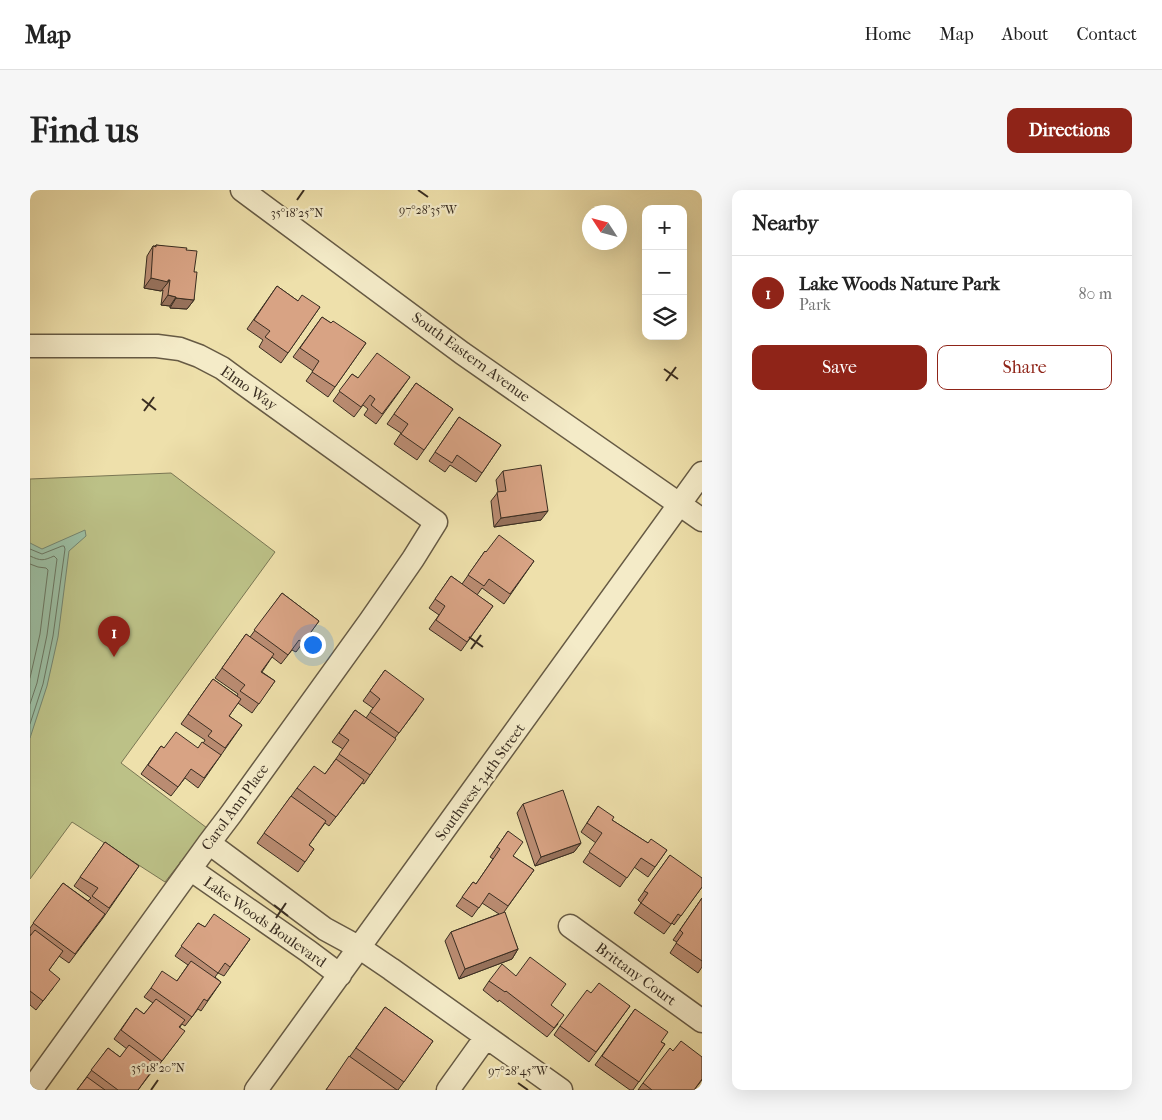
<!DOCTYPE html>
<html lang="en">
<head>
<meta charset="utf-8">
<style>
  body { margin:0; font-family:"IM FELL French Canon",serif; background:#f6f6f6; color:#222 }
  .controls { position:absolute; right:15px; top:15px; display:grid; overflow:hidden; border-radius:10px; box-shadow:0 5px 20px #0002 }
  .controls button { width:45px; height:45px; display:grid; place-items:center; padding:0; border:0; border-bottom:1px solid #e0e0e0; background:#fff; color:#222; font:25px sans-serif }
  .compass { position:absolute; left:552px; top:15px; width:45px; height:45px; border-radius:50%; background:#fff; box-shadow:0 5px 20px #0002; rotate:306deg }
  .you { position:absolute; left:282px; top:454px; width:18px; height:18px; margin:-12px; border:4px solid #fff; border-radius:50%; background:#1a73e8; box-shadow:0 0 0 8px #1a73e833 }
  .badge { display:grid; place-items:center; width:32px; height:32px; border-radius:50%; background:#8f2418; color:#fff; font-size:16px; font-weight:700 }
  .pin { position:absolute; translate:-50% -41px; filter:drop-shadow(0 1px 2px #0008) }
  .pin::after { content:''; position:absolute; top:26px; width:18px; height:15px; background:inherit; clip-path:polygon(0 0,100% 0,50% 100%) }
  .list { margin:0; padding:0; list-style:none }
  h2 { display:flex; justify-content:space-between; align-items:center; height:65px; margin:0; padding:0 20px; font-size:21px }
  h2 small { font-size:16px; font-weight:400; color:#767676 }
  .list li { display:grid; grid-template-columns:32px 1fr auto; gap:15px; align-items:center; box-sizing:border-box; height:75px; padding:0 20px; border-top:1px solid #e0e0e0 }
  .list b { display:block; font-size:19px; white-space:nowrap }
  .list p { margin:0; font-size:16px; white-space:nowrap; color:#767676 }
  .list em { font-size:16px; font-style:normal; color:#767676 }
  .actions { display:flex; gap:10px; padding:15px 20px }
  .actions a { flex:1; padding:11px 0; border:1px solid #8f2418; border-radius:10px; text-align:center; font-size:18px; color:#8f2418 }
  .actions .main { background:#8f2418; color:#fff }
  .icon { flex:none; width:28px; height:28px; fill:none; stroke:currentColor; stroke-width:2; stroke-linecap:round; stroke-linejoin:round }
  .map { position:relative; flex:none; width:672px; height:900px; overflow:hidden; border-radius:10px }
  header { display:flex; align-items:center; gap:30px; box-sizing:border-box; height:70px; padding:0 25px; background:#fff; border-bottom:1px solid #e0e0e0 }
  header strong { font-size:24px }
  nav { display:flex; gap:28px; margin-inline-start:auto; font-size:18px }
  .intro { display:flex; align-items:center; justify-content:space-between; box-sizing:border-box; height:120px; padding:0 30px }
  h1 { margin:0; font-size:35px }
  .button { padding:12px 22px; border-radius:10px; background:#8f2418; color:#fff; font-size:18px; font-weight:700 }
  main { display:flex; gap:30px; padding:0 30px }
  aside { flex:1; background:#fff; border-radius:10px; box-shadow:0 5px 20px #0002 }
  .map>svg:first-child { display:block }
  .green { fill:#bcc187; stroke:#7a7754 }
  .water { fill:#9bbea3; stroke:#74846f }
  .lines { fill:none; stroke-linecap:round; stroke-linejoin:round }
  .shore { stroke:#6a7662; stroke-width:1 }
  .minor-casing { stroke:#665a44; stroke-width:25 }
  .minor { stroke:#f4ebc8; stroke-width:22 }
  .wall { fill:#ba8c72; stroke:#392d21 }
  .shaded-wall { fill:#97725c; stroke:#392d21 }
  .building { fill:#d8a384; stroke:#392d21 }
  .ticks { fill:none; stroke:#392d21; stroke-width:2 }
  .labels { text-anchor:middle; stroke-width:4.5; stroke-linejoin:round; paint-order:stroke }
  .street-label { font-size:15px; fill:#392d21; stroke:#f4ebc8 }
  .ticks-label { font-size:12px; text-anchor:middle; fill:#392d21; stroke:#f4ebc8; stroke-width:4.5; stroke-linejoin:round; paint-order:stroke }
</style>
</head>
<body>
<header>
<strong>Map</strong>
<nav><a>Home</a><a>Map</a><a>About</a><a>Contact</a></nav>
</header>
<div class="intro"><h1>Find us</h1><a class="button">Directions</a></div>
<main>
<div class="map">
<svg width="672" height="900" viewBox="0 0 672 900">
  <rect width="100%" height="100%" fill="#eee0ab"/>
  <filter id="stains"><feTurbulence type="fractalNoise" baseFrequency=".004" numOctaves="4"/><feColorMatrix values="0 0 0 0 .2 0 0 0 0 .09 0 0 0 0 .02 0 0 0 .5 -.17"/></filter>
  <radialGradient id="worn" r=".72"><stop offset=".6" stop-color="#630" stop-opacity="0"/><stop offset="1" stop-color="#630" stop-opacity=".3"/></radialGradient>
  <path class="green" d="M141 283 245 362 91 573 177 638 135 692 42 632 0 689V289Z"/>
  <path class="water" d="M55 340 56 346 39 361 28 447 17 496 0 548V353L12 359Z"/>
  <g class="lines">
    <path class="shore" d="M0 359 12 364 32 356H34L35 359 23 446 13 494 0 534
      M0 366C11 371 13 371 24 366L27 369 17 445 7 493 0 514
      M0 374 8 377 16 378 18 380 10 444 0 488"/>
    <defs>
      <path id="minor" d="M212 0 432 163 672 330
        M0 156H127L150 159 169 166 192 178 211 192 406 332 383 369 340 431 201 624 179 653 1 900
        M179 653 295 739 330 758 361 779 531 900
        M160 679 278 761 310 785
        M540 736 672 831
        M226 900 672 283
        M418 900 456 847"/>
    </defs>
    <use href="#minor" class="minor-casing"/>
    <use href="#minor" class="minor"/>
  </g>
  <path class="wall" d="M126 55 156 60 164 82V110L157 119 140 118V116L131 115 133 100 131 101 114 98 117 66 123 56H125Z
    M247 96 268 111 290 117 251 173 229 157 233 150 217 139Z
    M292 127 301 133 336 153 298 207 276 191 283 181 263 167Z
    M322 184 328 188 380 187 346 234 334 225 338 219 333 215 324 227 303 211Z
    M386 193 423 219 387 270 364 254 371 243 357 234Z
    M429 227 471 255 446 292 420 275 415 282 399 271Z
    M473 281 511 330 464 337 461 311 468 302 466 290Z
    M455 361 456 362 504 371 474 414 452 398 447 405 463 416 431 461 399 439 409 425 399 418 421 386 432 394Z
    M252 403 289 431 266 462 262 460 251 474 242 467 232 482 245 491 222 523 208 513 199 526 212 535 168 598 155 588 141 606 111 584 131 556 134 558H168L174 552 175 550 151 534 183 489 207 506 208 504 185 488 216 444 220 447Z
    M355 480 387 519 365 548 334 594 332 593 299 636 295 633 279 655 284 659 268 682 227 653 267 598 295 584 313 559 302 552 325 520 336 528 343 518 333 511Z
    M493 614 551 653 544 662 505 676 487 623Z
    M568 616 582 630 618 653 637 660 618 687 604 677 590 697 553 672 566 653 551 642Z
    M478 641 483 666 504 680 474 722 488 759 482 769 429 789 415 751 421 742 469 724 452 713 442 727 426 716 443 692 446 694 463 669 460 667Z
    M75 652 109 676 73 728 39 773 29 766 19 780 23 798 6 820 0 815V746L1 745H0V738L33 693 58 711 61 708 44 696Z
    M640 665 672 697 644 735 642 733 634 744 604 723 611 713 608 710Z
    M672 708V777L668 783 640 763 647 752 643 750Z
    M168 733 175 737 220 749 194 786 188 783 185 787 191 792 171 821 168 819 155 836 152 834 150 837 148 850 125 880 124 879 108 900H47L78 858 90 867 97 859 84 849 106 818 114 824 123 813 114 807 121 798 147 791 158 775 145 766Z
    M459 791 521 815 528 834 517 847 469 810 468 812 453 800Z
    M561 803 600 816 559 872 524 845 530 836Z
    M355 817 403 851 368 900H296Z
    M605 819 631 852 635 854 603 900H600L565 875Z
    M672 890 664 900H608L613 893Z"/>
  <path class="shaded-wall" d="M121 88 138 90H140L131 101 114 98Z
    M138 105 146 107 140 116 131 115Z
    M146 108 164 110 157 119 140 118Z
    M518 321 511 330 464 337 471 328Z
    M551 653 544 662 505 676 511 667Z
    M488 759 482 769 429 789 435 779Z"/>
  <path class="building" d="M126 55 157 58 156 60 167 61 164 82H167L164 110 146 108V107L138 105 140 90H138V92L121 88 123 56 126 57Z
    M247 96 268 111 272 105 290 117 258 163 235 147 240 141 224 130Z
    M292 127 301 133 303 131 336 153 305 197 282 182 289 171 270 158Z
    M347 163 380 187 352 224 341 215 345 209 340 205 331 217 309 201 322 184 328 188Z
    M386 193 423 219 394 260 371 244 378 234 364 224Z
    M429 227 471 255 452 283 427 265 422 273 405 262Z
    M511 275 518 321 471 328 467 302 476 301 473 281Z
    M469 345 504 371 480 404 459 389 454 396 438 385 455 361 456 362Z
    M421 386 463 416 437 452 406 430 415 416 405 409Z
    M252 403 289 431 273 453 269 450 258 465 224 440Z
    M216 444 244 464 231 482 245 491 229 514 210 501 215 495 192 478Z
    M355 480 394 509 369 543 340 522 350 509 340 501Z
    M183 489 211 509 199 526 212 535 195 558 178 546 182 541 158 524Z
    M325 520 366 549 340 585 309 564 319 550 309 543Z
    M146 542 168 558 172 552 191 565 174 588 161 579 148 597 118 575 131 556 134 558Z
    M306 569 334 590 306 627 267 598 284 576 295 584Z
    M533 600 551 653 511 667 493 614Z
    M261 606 296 631 279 655 284 659 275 672 234 643Z
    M568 616 584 627 582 630 618 653 621 649 637 660 625 677 611 668 597 688 559 662 572 643 557 633Z
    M478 641 493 652 483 666 504 680 478 716 459 703 449 718 432 707 443 692 446 694 470 659 467 657Z
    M75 652 109 676 79 718 62 706 68 698 50 687Z
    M640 665 672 688V697L651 726 648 724 641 734 611 713 618 703 614 701Z
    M33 693 75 724 45 764 3 733Z
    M672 708V771L646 753 653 743 650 740Z
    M475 722 488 759 435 779 421 742Z
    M184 724 220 749 200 777 195 773 188 783 151 756 168 733 175 737Z
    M5 740 33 761 19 780 30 789 13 811 0 801V746Z
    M500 767 536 794 521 815 534 825 524 838 476 801 475 802 459 791 472 774 486 786Z
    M161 771 191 792 177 811 174 809 162 827 121 798 132 781 147 791Z
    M569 793 600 816 566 862 530 836 557 800 561 803Z
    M126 809 155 830 149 837 155 841 132 871 91 840 106 818 114 824Z
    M355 817 403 851 374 892 326 858Z
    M605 819 638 842 631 852 635 854 609 892 572 866Z
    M651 851 672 867V889L664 900H622L613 893 640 858 643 861Z
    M99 855 126 875 108 900H88L61 880 78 858 90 867Z
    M319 866 367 900H296Z
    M57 887 75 900H47Z"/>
  <path class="ticks" d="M388 0 398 7M267 10 274 0M634 179 648 189M636 191 646 177M112 209 126 220M114 221 124 207M439 447 453 457M441 459 451 445M244 715 258 726M246 728 256 713M488 893 498 900M121 900 128 890"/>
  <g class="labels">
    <g class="street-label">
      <text transform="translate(441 167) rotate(36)" y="5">South Eastern Avenue</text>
      <text transform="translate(219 198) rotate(35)" y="5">Elmo Way</text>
      <text transform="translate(450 592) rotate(-54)" y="5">Southwest 34th Street</text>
      <text transform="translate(205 617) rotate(-54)" y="5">Carol Ann Place</text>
      <text transform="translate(235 732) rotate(35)" y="5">Lake Woods Boulevard</text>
      <text transform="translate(606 784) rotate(36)" y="5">Brittany Court</text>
    </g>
  </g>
  <g class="ticks-label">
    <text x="398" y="24">97°28'35"W</text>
    <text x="267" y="27">35°18'25"N</text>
    <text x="128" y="882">35°18'20"N</text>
    <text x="488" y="885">97°28'45"W</text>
  </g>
  <rect width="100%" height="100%" filter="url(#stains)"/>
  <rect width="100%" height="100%" fill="url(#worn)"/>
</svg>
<div class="controls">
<button>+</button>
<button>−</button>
<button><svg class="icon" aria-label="layers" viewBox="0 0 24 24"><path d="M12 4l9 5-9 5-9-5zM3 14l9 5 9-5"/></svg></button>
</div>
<svg class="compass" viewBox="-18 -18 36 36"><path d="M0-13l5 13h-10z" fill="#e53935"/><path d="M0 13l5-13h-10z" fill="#767676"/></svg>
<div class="you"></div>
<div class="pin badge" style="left:84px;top:467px">1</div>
</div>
<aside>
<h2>Nearby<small></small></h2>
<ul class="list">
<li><span class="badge">1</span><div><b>Lake Woods Nature Park</b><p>Park</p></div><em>80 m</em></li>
</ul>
<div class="actions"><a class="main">Save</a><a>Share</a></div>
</aside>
</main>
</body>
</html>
